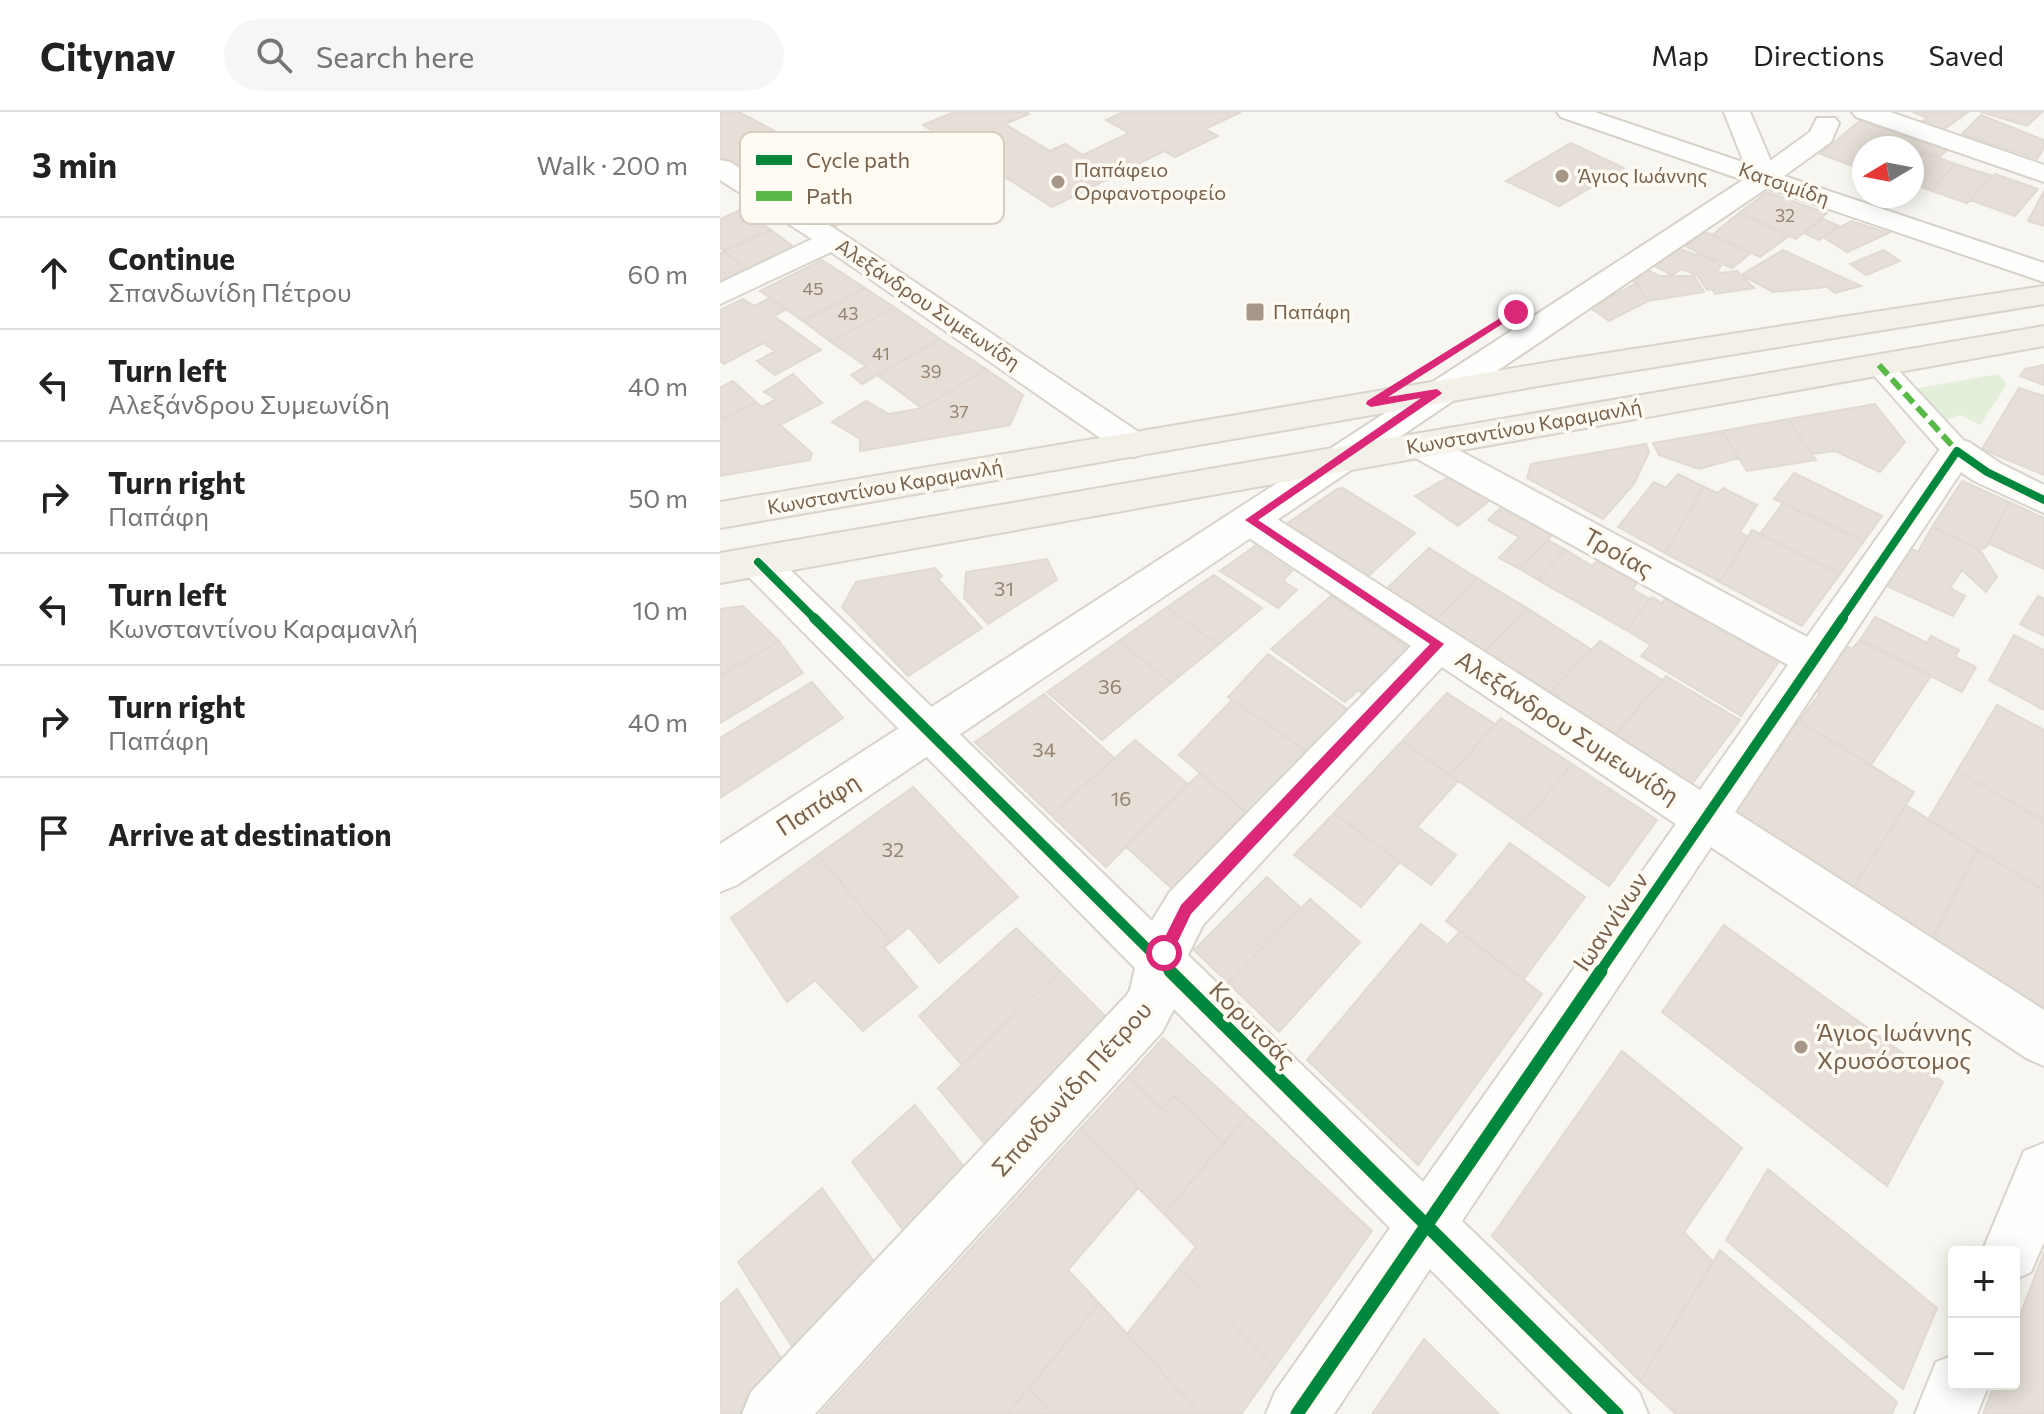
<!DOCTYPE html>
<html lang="en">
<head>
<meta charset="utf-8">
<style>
  body { margin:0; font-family:Commissioner,sans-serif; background:#f6f6f6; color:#222 }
  .controls { position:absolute; right:24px; bottom:24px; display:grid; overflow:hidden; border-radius:8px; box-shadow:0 4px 20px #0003 }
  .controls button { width:72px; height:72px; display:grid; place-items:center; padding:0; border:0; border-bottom:2px solid #e0e0e0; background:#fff; color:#222; font:40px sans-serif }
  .compass { position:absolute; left:1132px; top:24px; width:72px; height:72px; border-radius:50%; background:#fff; box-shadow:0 4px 20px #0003; rotate:260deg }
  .stop { position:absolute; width:24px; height:24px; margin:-18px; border:6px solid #db2777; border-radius:50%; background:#fff }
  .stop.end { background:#db2777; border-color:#fff; box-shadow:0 2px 8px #0008 }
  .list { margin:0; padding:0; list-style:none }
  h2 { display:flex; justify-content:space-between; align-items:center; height:104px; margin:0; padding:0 32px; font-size:34px }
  h2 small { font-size:26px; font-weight:400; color:#767676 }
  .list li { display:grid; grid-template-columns:52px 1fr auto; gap:24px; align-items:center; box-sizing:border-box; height:112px; padding:0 32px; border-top:2px solid #e0e0e0 }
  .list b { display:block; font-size:30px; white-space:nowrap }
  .list p { margin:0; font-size:26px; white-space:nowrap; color:#767676 }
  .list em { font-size:26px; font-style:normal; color:#767676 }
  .icon { flex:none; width:44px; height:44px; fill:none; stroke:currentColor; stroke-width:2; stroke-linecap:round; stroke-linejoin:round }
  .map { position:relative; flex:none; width:1324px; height:1302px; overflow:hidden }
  header { display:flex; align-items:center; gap:48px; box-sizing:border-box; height:112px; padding:0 40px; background:#fff; border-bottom:2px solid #e0e0e0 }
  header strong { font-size:38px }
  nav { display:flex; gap:44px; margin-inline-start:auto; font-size:28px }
  .search { width:560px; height:72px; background:#f6f6f6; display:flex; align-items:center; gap:20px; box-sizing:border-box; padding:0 28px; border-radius:44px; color:#767676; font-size:30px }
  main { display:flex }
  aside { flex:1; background:#fff }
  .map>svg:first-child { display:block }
  .green { fill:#e3efdb }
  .building { fill:#e5dfd7; stroke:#e1dad2; stroke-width:2 }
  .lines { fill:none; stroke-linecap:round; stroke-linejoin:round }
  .pedestrian-casing { stroke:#d8d3cd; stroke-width:4 }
  .minor-casing { stroke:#d8d3cd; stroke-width:4 }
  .tertiary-casing { stroke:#d8d3cd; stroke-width:4 }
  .secondary-casing { stroke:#d6d2ca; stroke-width:4 }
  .primary-casing { stroke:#dad3cc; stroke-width:4 }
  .pedestrian { fill:#fefefd; fill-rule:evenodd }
  .minor { fill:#fefefd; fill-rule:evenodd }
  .tertiary { fill:#fefefd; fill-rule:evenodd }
  .secondary { fill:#fefefd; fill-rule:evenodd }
  .primary { fill:#f3f0e8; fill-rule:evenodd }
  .quiet { stroke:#58b947; stroke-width:6; stroke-dasharray:13 6; stroke-linecap:butt }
  .cycleway-far2-casing { stroke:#fffbf2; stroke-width:12 }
  .cycleway-far1-casing { stroke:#fffbf2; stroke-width:15 }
  .cycleway-casing { stroke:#fffbf2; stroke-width:18 }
  .cycleway-far2 { stroke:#00873e; stroke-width:8 }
  .cycleway-far1 { stroke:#00873e; stroke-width:10 }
  .cycleway { stroke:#00873e; stroke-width:13 }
  .route { fill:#db2777 }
  .poi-dot { fill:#a59687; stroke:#fffbf2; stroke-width:3 }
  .labels { text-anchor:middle; stroke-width:7; stroke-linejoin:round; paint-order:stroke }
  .far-number-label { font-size:18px; fill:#958372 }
  .far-poi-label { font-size:20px; fill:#78624e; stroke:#fffbf2; text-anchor:start }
  .far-street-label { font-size:20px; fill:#78624e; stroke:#fffbf2 }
  .number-label { font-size:20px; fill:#958372 }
  .street-label { font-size:24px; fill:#78624e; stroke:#fffbf2 }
  .poi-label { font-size:24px; fill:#78624e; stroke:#fffbf2; text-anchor:start }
  .key { fill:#fffbf2; stroke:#d6cdc1; stroke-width:2 }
  .key-label { font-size:22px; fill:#78624e }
</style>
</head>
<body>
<header>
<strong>Citynav</strong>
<div class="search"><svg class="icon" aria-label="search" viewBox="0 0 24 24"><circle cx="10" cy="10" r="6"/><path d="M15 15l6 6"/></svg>Search here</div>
<nav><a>Map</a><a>Directions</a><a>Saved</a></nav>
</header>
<main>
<aside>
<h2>3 min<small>Walk · 200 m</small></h2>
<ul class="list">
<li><svg class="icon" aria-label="ahead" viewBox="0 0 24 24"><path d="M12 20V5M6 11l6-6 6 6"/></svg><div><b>Continue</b><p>Σπανδωνίδη Πέτρου</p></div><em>60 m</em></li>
<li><svg class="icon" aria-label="left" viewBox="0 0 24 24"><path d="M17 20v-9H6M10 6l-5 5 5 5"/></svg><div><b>Turn left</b><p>Αλεξάνδρου Συμεωνίδη</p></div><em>40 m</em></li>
<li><svg class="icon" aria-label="right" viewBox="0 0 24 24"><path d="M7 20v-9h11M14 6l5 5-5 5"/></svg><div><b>Turn right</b><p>Παπάφη</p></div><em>50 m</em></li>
<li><svg class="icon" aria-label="left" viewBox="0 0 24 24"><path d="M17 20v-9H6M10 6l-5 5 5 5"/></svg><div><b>Turn left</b><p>Κωνσταντίνου Καραμανλή</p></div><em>10 m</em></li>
<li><svg class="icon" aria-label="right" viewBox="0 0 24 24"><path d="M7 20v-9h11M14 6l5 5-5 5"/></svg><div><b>Turn right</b><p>Παπάφη</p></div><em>40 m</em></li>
<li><svg class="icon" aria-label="arrive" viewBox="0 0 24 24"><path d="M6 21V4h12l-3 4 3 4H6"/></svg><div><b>Arrive at destination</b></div></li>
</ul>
</aside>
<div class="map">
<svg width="1324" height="1302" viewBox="0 0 1324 1302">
  <rect width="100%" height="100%" fill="#f8f6f0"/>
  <path class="green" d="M1278 262 1287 272 1260 313 1240 303 1218 311 1188 278Z"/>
  <path class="building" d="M0 0H19L90 38 27 64 0 47Z
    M234 0H306L309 2 285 12 330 39 345 32 363 43 409 21 386 8 403 0H521L485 17 498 24 455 45 444 39 332 95 203 13Z
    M1193 0H1248L1222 19 1200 11 1207 6Z
    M1261 0H1322L1307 14Z
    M1261 3 1324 28V36L1317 47 1242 22Z
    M1141 8 1227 38 1219 46 1203 40 1192 50V36H1144V58L1100 42Z
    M851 31 904 56 839 94 786 69Z
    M1203 40 1235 52 1212 79 1192 71V50Z
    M1235 52 1273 64 1247 91 1212 79Z
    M1275 62 1318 77 1295 104 1250 88Z
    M1324 79V114L1308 109Z
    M1047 80 1107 101 1076 127 1019 101Z
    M123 92 139 103 111 116 95 105Z
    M23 97 51 118 4 139 0 136V107Z
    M1019 101 1069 124 1040 145 992 123Z
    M1103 107 1119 114 1099 128 1084 121Z
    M1131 109 1169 121 1127 140 1103 125Z
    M51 118 78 138 30 160 4 139Z
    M985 120 992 123 1031 141 1012 156 965 134Z
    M955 135 976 143 978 141 1001 154 997 158 1001 161 1017 159 1034 176 995 182 992 177 987 178 978 164 962 157 952 163 931 152Z
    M1063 138 1141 174 1115 181 1107 175 1053 180 1021 163Z
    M1164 138 1180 149 1146 163 1130 152Z
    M4 139 30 160 0 174V141Z
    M102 148 145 176 83 209 40 179Z
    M923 155 939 164H974L984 180 928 189 907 159Z
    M916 171 928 189 889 209 871 196Z
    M145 176 174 195 111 230 83 209Z
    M50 186 67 197 54 204 101 238 55 263 37 249 55 239 43 231 4 252 0 249V198L23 187 34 194Z
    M174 195 220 227 142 272 131 263 146 254 111 230Z
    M220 227 266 257 202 296 157 263Z
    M1324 253V273L1300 264 1305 257Z
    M266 257 303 283 290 313 140 339V327L112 310 146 289 169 302 202 296Z
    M73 262 102 291 60 313 92 341 90 348 0 364V309L36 290 42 295 56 287 44 280Z
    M13 269 36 290 0 309V276Z
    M1299 276 1324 284V363L1262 337Z
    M1155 292 1185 330 1160 360 1115 339 1092 342 1068 307Z
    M1068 307 1096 348 1027 359 1002 319Z
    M1002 319 1019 346 979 357 939 343 933 331Z
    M926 332 929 340 914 372 883 407 807 366 811 352Z
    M1074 361 1162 404 1144 429 1054 387Z
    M734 362 774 385 738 414 695 384Z
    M958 362 984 375 945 441 898 415 934 370 946 376Z
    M1242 369 1289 390 1267 434 1260 438 1212 415Z
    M984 375 998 381 1003 376 1037 393 1020 420 1028 425 1000 470 945 441Z
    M623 376 695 421 644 468 562 415 617 377Z
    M1289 390 1324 406V457L1268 431Z
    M786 391 837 418 800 457 779 446 799 425 768 408Z
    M1063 391 1144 429 1120 462 1040 422Z
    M1212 415 1260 438 1277 465 1266 480 1242 458 1230 476 1245 484 1233 504 1158 470 1183 433 1198 440Z
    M1032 418 1120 462 1082 514 1000 470Z
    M828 428 846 438 818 468 800 457Z
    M535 434 572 459 563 469 577 478 558 496 500 459Z
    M709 436 757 466 711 513 662 481Z
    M846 438 872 454 879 447 919 469 912 477 930 487 906 518 818 468Z
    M327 447 337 468 268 512 244 486 246 460Z
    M215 456 222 464 218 467 262 516 188 564 122 495 136 470Z
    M494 463 542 496 498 533 447 495Z
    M757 466 807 496 760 545 711 513Z
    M950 480 1062 545 1021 604 921 544 931 533 906 518 932 485 942 491Z
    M611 484 693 539 647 585 638 578 625 590 551 537Z
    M1318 484 1324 487V524L1300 512Z
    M23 494 59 529 0 564V497Z
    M447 495 498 533 451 571 399 529Z
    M807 496 872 538 823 587 760 545Z
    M1155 505 1207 531 1211 524 1239 538 1235 545 1256 555 1242 580 1140 528Z
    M1294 523 1324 538V598L1269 568Z
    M1140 528 1211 564 1151 653 1079 609 1100 581 1092 576 1125 533 1132 537Z
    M59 529 83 561 0 611V564Z
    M399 529 451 571 382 628 327 580Z
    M880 529 942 568 889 630 823 587Z
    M548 542 630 599 589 641 508 585Z
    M946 564 1020 608 966 680 889 630Z
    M92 570 123 606 0 686V626Z
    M727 581 775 612 730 663 682 629Z
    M324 582 394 646 331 703 255 630Z
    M512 588 589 641 530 704 459 643Z
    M1277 593 1324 618V709L1237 659Z
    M781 606 852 652 802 713 730 663Z
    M1079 609 1194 680 1128 784 1006 706 1050 632 1057 637Z
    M415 628 468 672 386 755 331 703Z
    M682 629 738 669 697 715 736 743 711 773 614 701Z
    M852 652 937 708 889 774 802 713Z
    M1237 659 1324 709V778L1208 708Z
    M480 661 530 704 456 780 406 735Z
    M193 675 298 785 219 851 189 815 171 830 98 743Z
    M1186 693 1258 738 1208 835 1128 784Z
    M614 701 680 750 641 795 574 743Z
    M790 731 865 785 803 868 726 809Z
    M1258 738 1324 778V910L1208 835Z
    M98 743 171 830 164 835 197 875 143 919 95 868 67 890 11 806Z
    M547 765 581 796 508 871 474 838Z
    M590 787 640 830 559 920 508 871Z
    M701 812 728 833 740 819 822 882 698 1053 587 948Z
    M1004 813 1223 970 1167 1074 942 900Z
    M296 816 340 859 242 953 199 904Z
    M340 859 396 915 275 1044 218 976Z
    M443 926 527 1003 504 1031 454 984 442 997 408 965Z
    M902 939 1022 1036 964 1120 993 1150 920 1269 772 1124Z
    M408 965 442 997 454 984 504 1031 444 1102 360 1017Z
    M195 993 252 1065 192 1130 132 1050Z
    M527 1003 652 1119 555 1255 459 1156 476 1135 444 1102Z
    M360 1017 418 1076 348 1158 379 1191 287 1302H100Z
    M1048 1057 1217 1196 1183 1277 1006 1128Z
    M102 1076 162 1161 80 1247 18 1150Z
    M1000 1138 1177 1290 1172 1302H956L920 1269Z
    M1324 1140V1302H1263L1274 1272H1294V1219Z
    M459 1156 555 1255 521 1302H480L407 1222Z
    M17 1177 69 1259 29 1302H0V1192Z
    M379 1191 407 1222 480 1302H331L309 1276Z
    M704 1227 779 1302H652Z
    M309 1276 331 1302H287Z"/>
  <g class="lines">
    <defs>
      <path id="pedestrian" d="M1159 244 1168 247 1247 332 1251 339 1247 346 1237 349 1227 346 1150 259 1146 253 1150 247Z"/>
      <path id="minor" d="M1132 0H1170L1324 53V70L1136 5Z
        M0 48 10 50 123 122 426 325 431 333 426 341 414 345 402 341 111 140 0 192V171L92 127 0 68Z
        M702 322 714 325 1087 525 1225 330 1237 327 1249 330 1280 351 1324 373V401L1254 369 1241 360 1015 700 1324 898V954L1306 946 991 735 742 1109 919 1280 928 1302H853L710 1157 614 1302H546L555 1280 670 1116 454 897 442 920 95 1302H22L31 1280 406 884 410 878 415 856 24 460 19 450 24 440 38 436 52 440 432 809 449 781 691 534 517 418 511 408 517 398 530 394 543 398 980 678 1068 553 690 343 685 334 690 325ZM722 555 956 712 703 1070 468 843 483 813Z
        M1324 1031V1130L1311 1160 1294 1168V1140H1262L1304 1039Z
        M1234 1243V1272H1269L1257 1302H1195L1216 1250Z"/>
      <path id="tertiary" d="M1004 0H1030L1058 66 1054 72H1034L1030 66Z
        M618 337 631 340 636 349 631 358 17 773 0 780V732L605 340Z"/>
      <path id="secondary" d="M837 0H875L1040 56 1090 20 1097 6H1115L1119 11 1111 30 1064 64 1324 151V170L1047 76 631 358 618 361 605 358 600 349 605 340 1023 68 841 5Z"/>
      <path id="primary" d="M1324 174V192L842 270 0 416V390L842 248Z
        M1324 214V234L0 471V441Z"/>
    </defs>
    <use href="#pedestrian" class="pedestrian-casing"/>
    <use href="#minor" class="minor-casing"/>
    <use href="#tertiary" class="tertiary-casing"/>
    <use href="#secondary" class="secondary-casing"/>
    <use href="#primary" class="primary-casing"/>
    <use href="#pedestrian" class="pedestrian"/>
    <use href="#minor" class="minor"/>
    <use href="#tertiary" class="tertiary"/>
    <use href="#secondary" class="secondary"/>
    <use href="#primary" class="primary"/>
    <path class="quiet" d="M1159 253 1237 339"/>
    <defs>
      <path id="cycleway-far2" d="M38 450 96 508
        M1121 508 1237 339 1267 360 1324 388"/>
      <path id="cycleway-far1" d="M94 506 452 861
        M879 861 1123 506"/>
      <path id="cycleway" d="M450 859 897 1302
        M577 1302 881 859"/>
    </defs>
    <use href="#cycleway-far2" class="cycleway-far2-casing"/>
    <use href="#cycleway-far1" class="cycleway-far1-casing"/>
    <use href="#cycleway" class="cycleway-casing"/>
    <use href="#cycleway-far2" class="cycleway-far2"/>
    <use href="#cycleway-far1" class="cycleway-far1"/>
    <use href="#cycleway" class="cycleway"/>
  </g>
  <path class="route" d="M793 198 801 200 668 285 717 277 722 281 720 283 538 408 724 532 471 802 450 846H439L437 841 461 793 710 532 525 408 701 286 651 295 646 292 647 289Z"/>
  <g class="poi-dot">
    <circle cx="842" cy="64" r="8"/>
    <circle cx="338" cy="70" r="8"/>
    <rect x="525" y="190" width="20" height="20" rx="4"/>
    <circle cx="1081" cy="935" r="8"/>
  </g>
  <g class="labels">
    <g class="far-number-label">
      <text x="1065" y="110">32</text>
      <text x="93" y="183">45</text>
      <text x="128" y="208">43</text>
      <text x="161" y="248">41</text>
      <text x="211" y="266">39</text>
      <text x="239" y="306">37</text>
    </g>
    <g class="far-poi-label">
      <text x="354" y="65">Παπάφειο<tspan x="354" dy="23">Ορφανοτροφείο</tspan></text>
      <text x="858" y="71">Άγιος Ιωάννης</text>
      <text x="553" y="207">Παπάφη</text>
    </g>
    <g class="far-street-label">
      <text transform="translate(1064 72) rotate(19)" y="7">Κατσιμίδη</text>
      <text transform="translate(208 192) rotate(34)" y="7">Αλεξάνδρου Συμεωνίδη</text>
      <text transform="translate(804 315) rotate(-10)" y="7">Κωνσταντίνου Καραμανλή</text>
      <text transform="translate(165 375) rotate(-10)" y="7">Κωνσταντίνου Καραμανλή</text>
    </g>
    <g class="number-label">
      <text x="284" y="484">31</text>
      <text x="390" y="582">36</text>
      <text x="324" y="645">34</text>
      <text x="401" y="694">16</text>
      <text x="173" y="745">32</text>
    </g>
    <g class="street-label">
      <text transform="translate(898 441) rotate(29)" y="8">Τροίας</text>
      <text transform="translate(847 616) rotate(33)" y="8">Αλεξάνδρου Συμεωνίδη</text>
      <text transform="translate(98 693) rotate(-33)" y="8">Παπάφη</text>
      <text transform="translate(891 810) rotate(-56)" y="8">Ιωαννίνων</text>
      <text transform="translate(532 913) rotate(45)" y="8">Κορυτσάς</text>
      <text transform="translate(352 977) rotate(-48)" y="8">Σπανδωνίδη Πέτρου</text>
    </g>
    <g class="poi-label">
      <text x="1097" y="929">Άγιος Ιωάννης<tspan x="1097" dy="28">Χρυσόστομος</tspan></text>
    </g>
  </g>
  <rect x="20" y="20" width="264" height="92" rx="12" class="key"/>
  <rect x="36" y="43" width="36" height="10" fill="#00873e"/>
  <rect x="36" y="79" width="36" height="10" fill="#58b947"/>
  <g class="key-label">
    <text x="86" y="56">Cycle path</text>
    <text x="86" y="92">Path</text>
  </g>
</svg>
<div class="controls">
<button>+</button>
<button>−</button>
</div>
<svg class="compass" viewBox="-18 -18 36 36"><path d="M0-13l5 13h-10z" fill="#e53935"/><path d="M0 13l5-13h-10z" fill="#767676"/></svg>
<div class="stop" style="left:444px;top:841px"></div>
<div class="stop end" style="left:796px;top:200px"></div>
</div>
</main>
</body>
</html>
